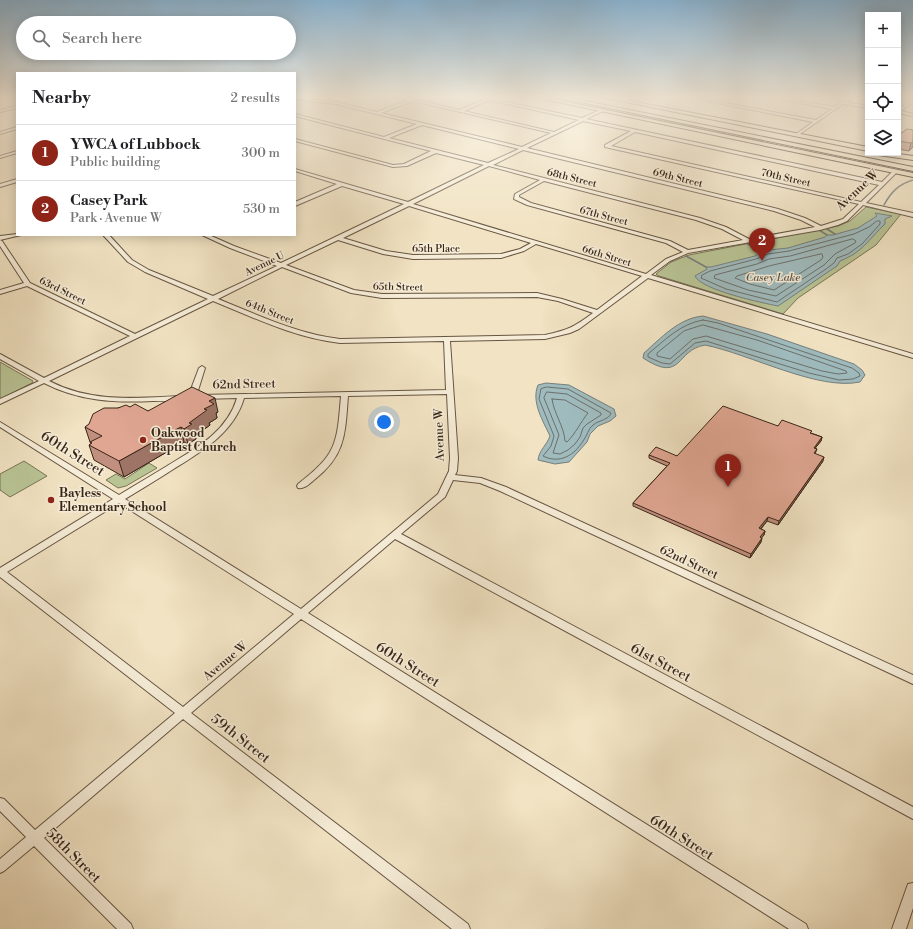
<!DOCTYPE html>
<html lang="en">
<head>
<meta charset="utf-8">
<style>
  body { margin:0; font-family:"Libre Bodoni",serif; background:#f6f6f6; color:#202124 }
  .controls { position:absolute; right:12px; top:12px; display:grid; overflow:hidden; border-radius:0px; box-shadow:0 2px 10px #0003 }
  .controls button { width:36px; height:36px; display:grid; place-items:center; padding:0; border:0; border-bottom:1px solid #e0e0e0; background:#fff; color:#202124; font:20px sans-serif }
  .you { position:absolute; left:384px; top:422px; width:14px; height:14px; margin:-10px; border:3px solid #fff; border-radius:50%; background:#1a73e8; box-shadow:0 0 0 6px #1a73e833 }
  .badge { display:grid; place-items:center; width:26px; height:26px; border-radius:50%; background:#8f2418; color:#fff; font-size:13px; font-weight:700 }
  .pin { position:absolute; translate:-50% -33px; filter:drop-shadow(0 1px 2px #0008) }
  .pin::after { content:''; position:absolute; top:21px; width:14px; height:12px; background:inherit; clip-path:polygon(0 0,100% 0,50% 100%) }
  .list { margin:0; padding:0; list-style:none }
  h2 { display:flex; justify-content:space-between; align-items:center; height:52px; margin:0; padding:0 16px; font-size:17px }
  h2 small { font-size:13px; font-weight:400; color:#757577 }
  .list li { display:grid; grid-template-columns:26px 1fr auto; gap:12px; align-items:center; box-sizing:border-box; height:56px; padding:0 16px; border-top:1px solid #e0e0e0 }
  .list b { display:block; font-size:15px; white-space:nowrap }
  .list p { margin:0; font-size:13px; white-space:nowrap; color:#757577 }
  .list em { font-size:13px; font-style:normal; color:#757577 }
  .icon { flex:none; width:22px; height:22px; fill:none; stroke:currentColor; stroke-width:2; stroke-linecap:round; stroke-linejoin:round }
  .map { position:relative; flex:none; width:913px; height:929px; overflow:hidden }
  .search { position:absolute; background:#fff; box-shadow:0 2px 10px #0003; left:16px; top:16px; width:280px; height:44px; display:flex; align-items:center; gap:10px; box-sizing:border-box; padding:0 14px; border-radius:22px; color:#757577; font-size:15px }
  .panel { position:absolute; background:#fff; box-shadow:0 2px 10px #0003; left:16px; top:72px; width:280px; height:164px; border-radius:0px }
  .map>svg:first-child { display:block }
  .green { fill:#b9c495; stroke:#797556 }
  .water { fill:#9fbbbe; stroke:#767f7c }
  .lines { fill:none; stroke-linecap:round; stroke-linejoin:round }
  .shore { stroke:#6c706b; stroke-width:1 }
  .stream { stroke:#767f7c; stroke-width:1.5 }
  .minor-casing { stroke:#675543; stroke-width:2 }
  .major-casing { stroke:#392618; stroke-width:2 }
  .highway-casing { stroke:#392618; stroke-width:2 }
  .minor { fill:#f6edd8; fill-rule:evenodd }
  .major { fill:#f1e3c3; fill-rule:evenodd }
  .highway { fill:#f1e3c3; fill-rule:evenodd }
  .wall { fill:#c18f7e; stroke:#392618 }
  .shaded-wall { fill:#9d7466; stroke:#392618 }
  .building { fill:#e0a692; stroke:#392618 }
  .poi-dot { fill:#8f2418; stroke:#f6edd8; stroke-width:1.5 }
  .labels { text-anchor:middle; stroke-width:3; stroke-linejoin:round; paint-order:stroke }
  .far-street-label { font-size:10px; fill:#392618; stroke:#f6edd8 }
  .far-water-label { font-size:11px; font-style:italic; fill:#58534a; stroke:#f6edd8 }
  .street-label { font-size:12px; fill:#392618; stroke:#f6edd8 }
  .poi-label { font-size:12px; font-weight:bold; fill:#392618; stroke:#f6edd8; text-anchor:start }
  .near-street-label { font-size:14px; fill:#392618; stroke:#f6edd8 }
</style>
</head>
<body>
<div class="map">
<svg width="913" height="929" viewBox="0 0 913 929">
  <rect width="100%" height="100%" fill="#f1e3c3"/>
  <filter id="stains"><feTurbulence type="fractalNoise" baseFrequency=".005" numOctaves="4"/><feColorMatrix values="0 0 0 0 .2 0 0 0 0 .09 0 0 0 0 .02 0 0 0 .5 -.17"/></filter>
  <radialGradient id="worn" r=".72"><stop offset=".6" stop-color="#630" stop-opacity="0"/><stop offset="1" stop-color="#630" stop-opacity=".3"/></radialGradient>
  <path class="green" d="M866 207 901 214 876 245 798 298 783 314 659 276 656 274 671 262 689 255 838 226 850 221Z
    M0 362 33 381 32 383 0 399Z
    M24 461 47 476 10 497 0 490V474Z
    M149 463 157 468 126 486 118 488 106 480 116 474 125 479Z"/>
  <path class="water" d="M875 213 892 216 885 219V224C868 240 863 252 840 261L837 266 828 272 778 306C763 303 701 290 695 276L707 269 706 267H711L755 256 759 253V251L788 248 825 237 827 235H833L858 228 877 216Z
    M703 316 767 334 854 364 862 370 865 375 860 382C818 391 750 354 705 345 675 350 683 384 643 358L644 353C661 338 679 318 703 316Z
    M546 383 569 385 614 409 616 416 610 421 598 426 590 434 587 442 569 462 555 464 538 460C539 450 547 445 550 436 543 421 531 402 538 385Z"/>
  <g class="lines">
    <path class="shore" d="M877 221H880V224L862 244 848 254 837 258 834 263 826 269 777 302 726 289 701 278 702 275 710 271 756 259 768 254 789 251 854 234 869 227Z
      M853 239 856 241 855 243 835 254 824 265 776 296 748 290 714 278 715 275 757 264 769 259 790 256Z
      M822 254 823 257 821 260 774 290 750 284 735 278 737 276 769 266Z
      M703 320 718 323 852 368 859 373 860 376 853 379 839 380 809 373 706 341 695 343 670 364 662 363 648 357V354C665 340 680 324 703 320Z
      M703 325 757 340 846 371 847 373 838 374 822 371 706 336 693 339 670 359 657 356V353L684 331Z
      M547 387 568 389 611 413C609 420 599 420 593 425 588 429 587 436 583 441 574 456 559 464 543 456L551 446 554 436 539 399 541 389Z
      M547 392 567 394 601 413V415L587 424 583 428 580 437 575 444 568 450 560 454 553 453 559 435 544 398Z
      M552 399 565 400 588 413C580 423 576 433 567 442L565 441C564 426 554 414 552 399Z"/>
    <path class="stream" d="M884 205C891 192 899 184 913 180
      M827 229 835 234
      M819 230 827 235
      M755 242 767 250
      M748 244 759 251
      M686 256 706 267"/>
    <defs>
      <path id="minor" d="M295 97 336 102 377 112 408 100 397 98 396 97 413 99 459 110 484 100 476 97H481L582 118 602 109 603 111 586 119 882 182 894 170 898 171 866 203 913 213V217L863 205 847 221 838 225 820 230 688 253 670 261 651 275 913 354V358L648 278 579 329 570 333 545 339 450 341 458 458 457 471 455 475 481 478 506 487 913 675V684L500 491 480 483 453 480 445 497 401 534 913 807V819L395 539 308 613 806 924 808 929H789L301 619 191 713 468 924 470 929H452L183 719 44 838 131 924 133 929H117L34 846 4 871 0 873V859L26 837 0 811V798L4 799 35 830 175 713 0 577V568L113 499 0 427V422L119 495C135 485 151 476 167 466 195 449 227 432 237 398L203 399H200L199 397 200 395 446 390 444 341 340 343C295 338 255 318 213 301L49 381C92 403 135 398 181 396L185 398 184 400C174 402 163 401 153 401 114 403 79 401 44 383L0 404V399L39 381 0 359V354L44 378 130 336 27 286 0 294V290L24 283 0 246V240L2 241 30 283 135 334 208 299 145 272 128 262 103 235H109L132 260 149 270 213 296 277 266 230 248 202 235H209L234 246 281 263 404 204 342 186 295 206V202L337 184 295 171V169L408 202 484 165 436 153 407 166 393 167 295 141V139L393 165 404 164 431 151 295 116V114L384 137 417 124 336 104 295 99ZM489 100 579 120 554 132 464 111ZM413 101 551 133 522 147 381 113ZM583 121 631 131 605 145V147L859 204 843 219 821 226 805 218 778 209 527 148ZM422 125 519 149 488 163 389 138ZM635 132 879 185 861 202 611 146ZM523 150 774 211 801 220 815 227 749 239 726 227 700 218 493 165ZM489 166 540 180 515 194 514 199 527 205 666 243 683 252 666 259 646 274 413 204ZM544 181 696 220 722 229 743 240 688 250 670 241 531 203 519 197V195ZM409 206 531 243 520 249 501 254 413 255 386 251 343 238ZM338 240 383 254 413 259 501 258 524 251 536 244 642 276 597 310 562 299 537 293 382 294 354 290 286 265ZM282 267 351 293 382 298 537 297 558 301 593 313C574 327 568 330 545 335L340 339C297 334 258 315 218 299ZM447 394 450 458 449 471 438 494 301 609 125 499C141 489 157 480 172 470 201 452 234 433 244 398L341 396C337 444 337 454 298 484L297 486 298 488C305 489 309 484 314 480 346 455 345 434 348 396ZM119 503 294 614 183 707 7 572Z
        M627 97H631L623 101 620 100Z
        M686 97H692L816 120 832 109 768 97H774L835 107 849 97H853L846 102 868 106V108L843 104 797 136H796V134L813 122Z
        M912 99H913V102L901 111 913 114V116L898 113V110Z
        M17 106V108L0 112V110Z
        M17 127V129L0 134V132Z
        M898 132 913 134V136L898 134Z
        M17 151V153L0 158V156Z
        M17 179V182L0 187V184Z
        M17 234V235H21L0 240V236Z
        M202 366 205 368 196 397 195 399H189L188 397 199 368Z
        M913 883V908L906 929H892L908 884Z"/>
      <path id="major" d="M534 97H543L913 173V177Z
        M601 97H610L868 147V151Z"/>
      <path id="highway" d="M556 97H565L913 167V171Z
        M875 153H892L913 156V160L878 155Z"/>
    </defs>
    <use href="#minor" class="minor-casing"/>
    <use href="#major" class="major-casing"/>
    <use href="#highway" class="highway-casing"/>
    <use href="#minor" class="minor"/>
    <use href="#major" class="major"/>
    <use href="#highway" class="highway"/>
  </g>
  <path class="wall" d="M907 129 913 147 909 151 898 149V136Z
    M130 407 148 411 218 412 216 413 217 418 209 423 210 425 195 436 196 439 188 444 184 442 177 446 124 477 94 460 89 445 91 444 90 442 85 427 118 408Z
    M778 426 811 433 822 437 821 441 815 448 817 449 815 454 823 461 778 525 767 521 761 529 765 531 764 535 761 538V542L750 558 633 506V503L667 466 649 458V455L677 456Z"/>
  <path class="shaded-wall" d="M913 142V147L909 151 911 143Z
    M215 398 218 412 216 413 217 418 209 423 210 425 195 436 196 439 188 444 184 429 189 423 204 409 209 401Z
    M181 427 184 442 177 446 124 477 119 461 173 431Z
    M822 437 821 441 813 451 814 448Z
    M824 457 823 461 778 525 779 521Z
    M768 517 767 521 758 532 759 528Z
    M765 531 764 535 759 541 760 537Z
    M762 538 761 542 750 558 751 554Z"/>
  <path class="building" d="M907 129 913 130V142L911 143 898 141V136Z
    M192 387 215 398 209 401 214 404 204 409 207 410 189 423 192 424 184 429 181 427 173 431 119 461 89 445 92 443 90 442 102 436 85 427 89 424 93 414 104 408H118L126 405 130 407 135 404 148 411Z
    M723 406 778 426 782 420 812 431 810 433 822 437 814 448 817 449 814 453 824 457 779 521 768 517 759 528 765 531 760 537 762 538 751 554 633 503 670 463 649 455 656 447 677 456Z"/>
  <linearGradient id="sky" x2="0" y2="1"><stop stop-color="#8bb7d7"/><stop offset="0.43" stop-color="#f9f2e4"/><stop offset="1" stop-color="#f9f2e4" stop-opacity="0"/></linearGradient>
  <rect width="913" height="227" fill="url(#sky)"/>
  <g class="poi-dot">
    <circle cx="143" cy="440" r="4"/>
    <circle cx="51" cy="500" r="4"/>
  </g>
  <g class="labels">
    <g class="far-street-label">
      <text transform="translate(572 177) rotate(14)" y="4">68th Street</text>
      <text transform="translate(678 177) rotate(14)" y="4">69th Street</text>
      <text transform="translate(786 177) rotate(13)" y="4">70th Street</text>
      <text transform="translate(604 215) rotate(15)" y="4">67th Street</text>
      <text x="436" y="252">65th Place</text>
      <text transform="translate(607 255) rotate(17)" y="4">66th Street</text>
      <text transform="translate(264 263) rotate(-26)" y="4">Avenue U</text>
      <text transform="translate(398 286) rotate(1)" y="4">65th Street</text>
      <text transform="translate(63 290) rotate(26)" y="4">63rd Street</text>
      <text transform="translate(270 311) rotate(22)" y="4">64th Street</text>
    </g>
    <g class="far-water-label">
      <text x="773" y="281">Casey Lake</text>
    </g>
    <g class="street-label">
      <text transform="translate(857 190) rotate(-43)" y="4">Avenue W</text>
      <text transform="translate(244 384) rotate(-1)" y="4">62nd Street</text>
      <text transform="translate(439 435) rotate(-92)" y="4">Avenue W</text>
      <text transform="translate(689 562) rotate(25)" y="4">62nd Street</text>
      <text transform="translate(225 661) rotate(-40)" y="4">Avenue W</text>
    </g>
    <g class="poi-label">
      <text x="151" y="437">Oakwood<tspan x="151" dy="14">Baptist Church</tspan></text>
      <text x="59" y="497">Bayless<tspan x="59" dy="14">Elementary School</tspan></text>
    </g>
    <g class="near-street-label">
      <text transform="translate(73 453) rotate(32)" y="5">60th Street</text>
      <text transform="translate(661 662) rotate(28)" y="5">61st Street</text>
      <text transform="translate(408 664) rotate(32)" y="5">60th Street</text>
      <text transform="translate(241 738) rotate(38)" y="5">59th Street</text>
      <text transform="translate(682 837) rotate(32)" y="5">60th Street</text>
      <text transform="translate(74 855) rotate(45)" y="5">58th Street</text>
    </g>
  </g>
  <rect width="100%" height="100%" filter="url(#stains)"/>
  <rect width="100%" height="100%" fill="url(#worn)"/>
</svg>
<div class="controls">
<button>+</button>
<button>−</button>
<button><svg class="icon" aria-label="locate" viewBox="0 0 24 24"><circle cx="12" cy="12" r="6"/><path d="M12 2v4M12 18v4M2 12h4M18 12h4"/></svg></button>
<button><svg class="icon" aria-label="layers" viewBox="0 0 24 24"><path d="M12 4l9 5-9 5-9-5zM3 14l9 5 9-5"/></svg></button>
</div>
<div class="you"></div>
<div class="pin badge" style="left:728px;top:487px">1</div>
<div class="pin badge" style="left:762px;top:261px">2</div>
<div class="search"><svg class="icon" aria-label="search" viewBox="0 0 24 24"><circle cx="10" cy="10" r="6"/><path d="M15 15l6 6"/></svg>Search here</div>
<section class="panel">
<h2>Nearby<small>2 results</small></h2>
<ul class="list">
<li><span class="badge">1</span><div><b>YWCA of Lubbock</b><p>Public building</p></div><em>300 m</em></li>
<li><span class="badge">2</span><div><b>Casey Park</b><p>Park · Avenue W</p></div><em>530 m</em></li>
</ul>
</section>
</div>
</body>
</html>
